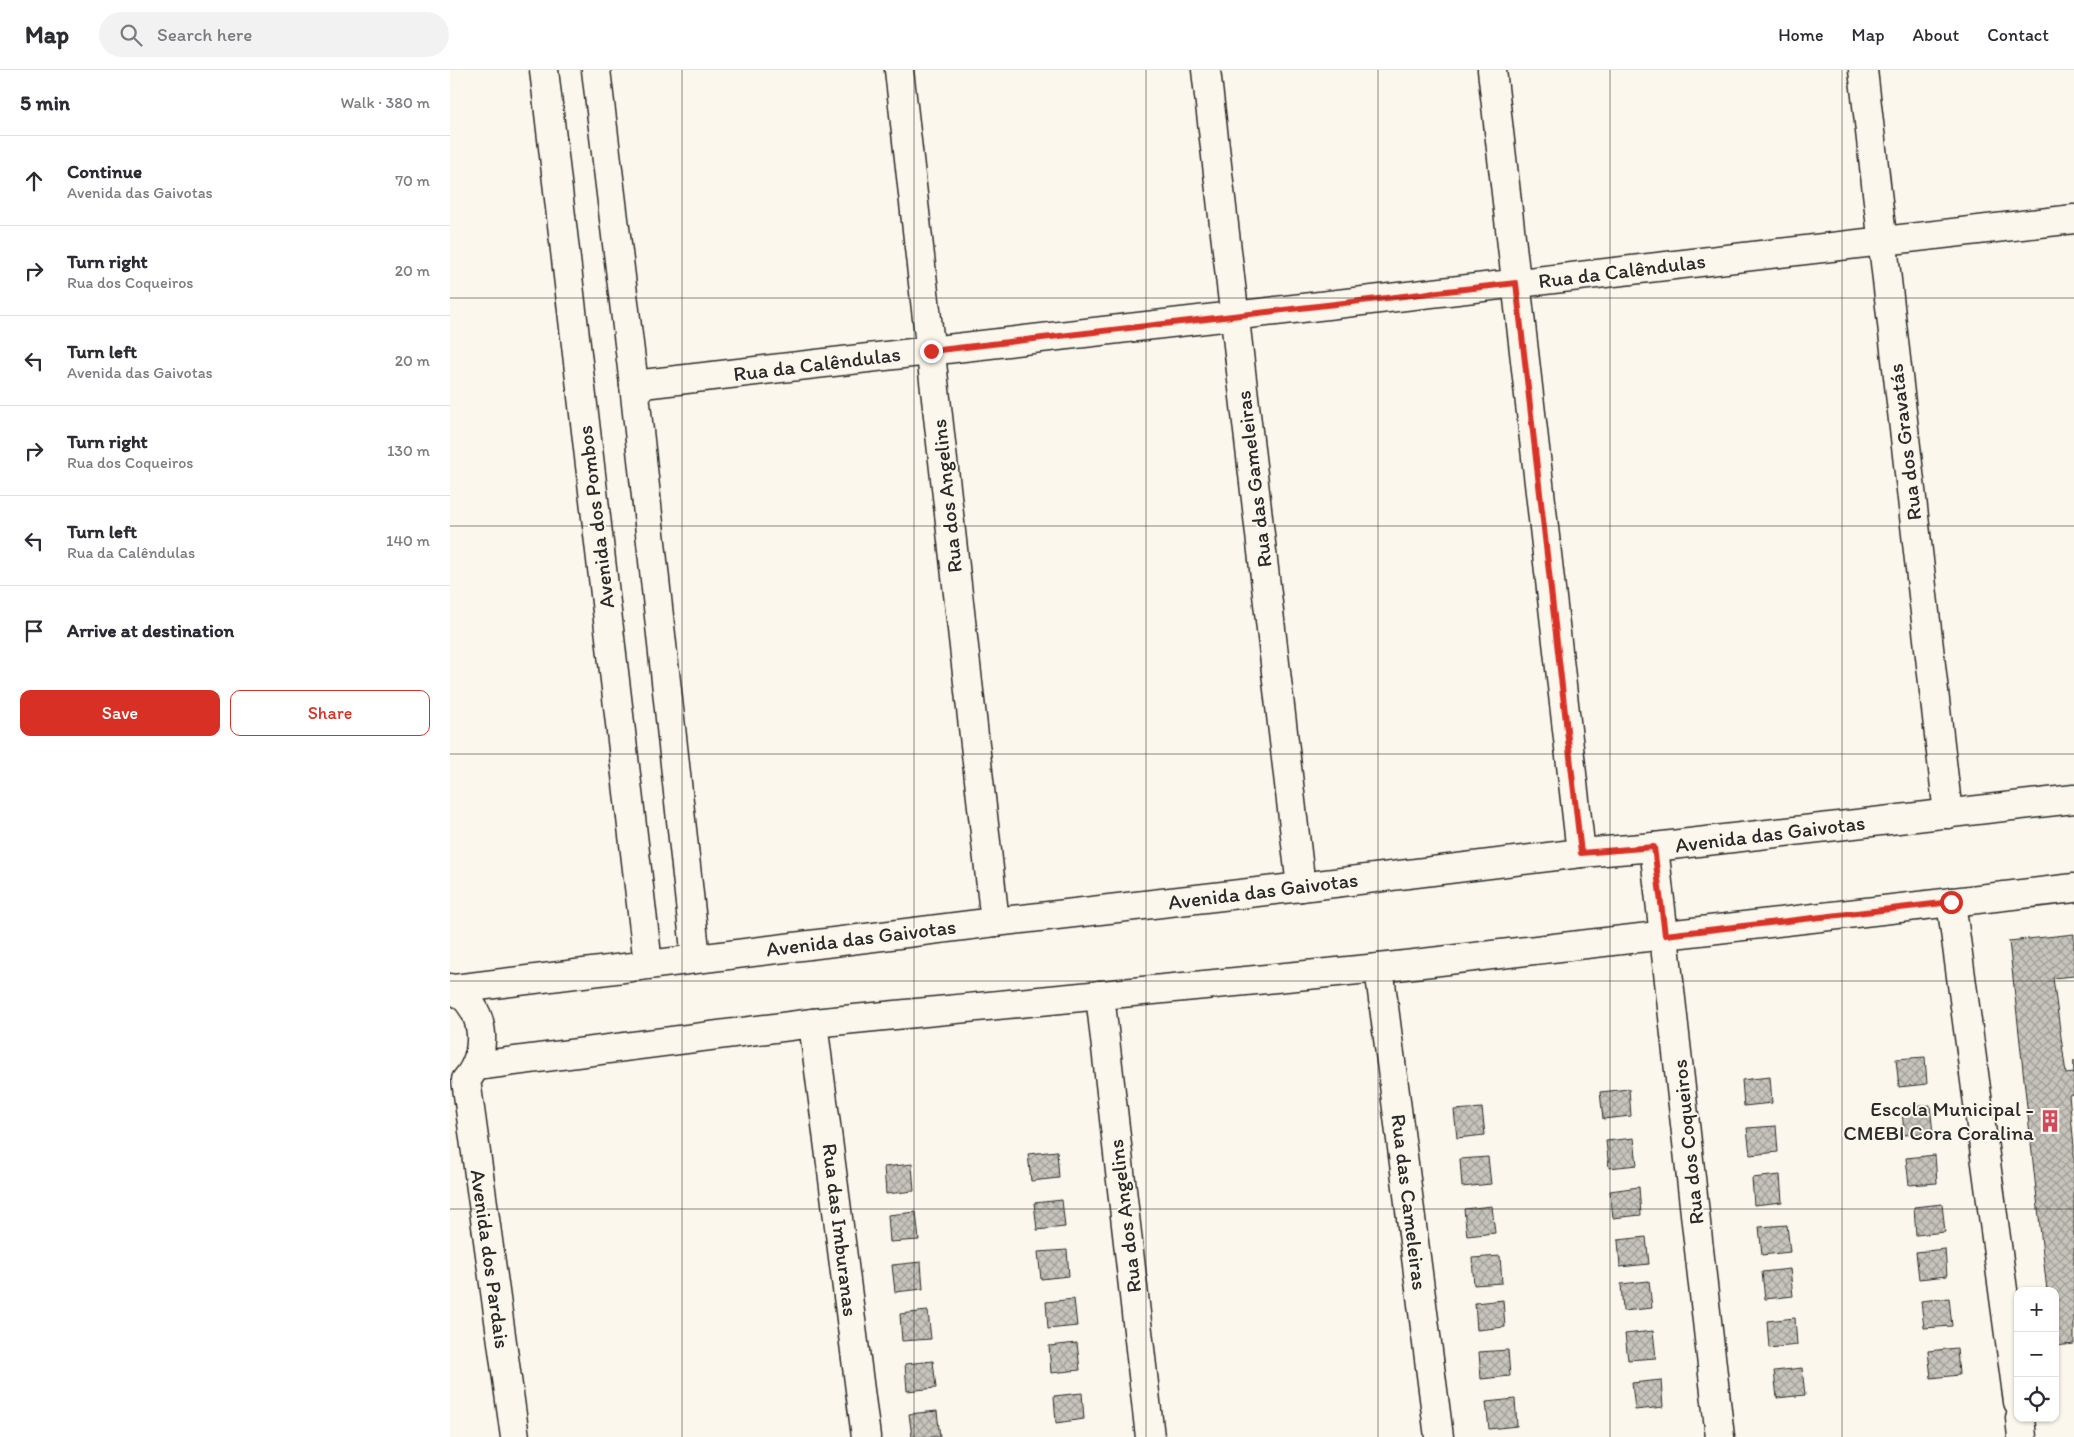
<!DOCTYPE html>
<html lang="en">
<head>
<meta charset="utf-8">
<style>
  body { margin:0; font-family:Itim,sans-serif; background:#f2f2f3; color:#2b2b33 }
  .controls { position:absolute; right:15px; bottom:15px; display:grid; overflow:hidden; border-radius:10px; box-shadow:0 1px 4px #0004 }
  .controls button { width:45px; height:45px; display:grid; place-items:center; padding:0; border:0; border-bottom:1px solid #e1e1e2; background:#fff; color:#2b2b33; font:25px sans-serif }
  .stop { position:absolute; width:15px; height:15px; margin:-11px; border:4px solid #d93025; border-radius:50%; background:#fff }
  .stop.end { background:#d93025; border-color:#fff; box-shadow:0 1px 5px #0008 }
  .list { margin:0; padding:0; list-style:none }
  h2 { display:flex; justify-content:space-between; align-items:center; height:65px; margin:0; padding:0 20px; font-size:21px }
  h2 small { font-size:16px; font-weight:400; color:#7c7c81 }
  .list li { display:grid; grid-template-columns:32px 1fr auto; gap:15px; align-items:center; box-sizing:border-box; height:90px; padding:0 20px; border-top:1px solid #e1e1e2 }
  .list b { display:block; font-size:19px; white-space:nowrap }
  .list p { margin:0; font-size:16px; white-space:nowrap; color:#7c7c81 }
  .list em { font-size:16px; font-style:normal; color:#7c7c81 }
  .actions { display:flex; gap:10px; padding:15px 20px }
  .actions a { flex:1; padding:11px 0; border:1px solid #d93025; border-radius:10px; text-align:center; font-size:18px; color:#d93025 }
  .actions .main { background:#d93025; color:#fff }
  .icon { flex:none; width:28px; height:28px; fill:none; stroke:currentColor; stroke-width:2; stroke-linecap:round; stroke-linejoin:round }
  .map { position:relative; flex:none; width:1624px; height:1367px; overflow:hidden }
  header { display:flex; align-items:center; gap:30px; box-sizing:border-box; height:70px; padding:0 25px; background:#fff; border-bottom:1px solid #e1e1e2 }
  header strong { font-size:24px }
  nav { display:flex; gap:28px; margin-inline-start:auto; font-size:18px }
  .search { width:350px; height:45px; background:#f2f2f3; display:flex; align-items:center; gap:12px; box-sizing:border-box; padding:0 18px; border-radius:28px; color:#7c7c81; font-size:19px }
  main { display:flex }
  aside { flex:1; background:#fff }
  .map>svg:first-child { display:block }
  .building { fill:url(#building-cross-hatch); stroke:#2b2b2b }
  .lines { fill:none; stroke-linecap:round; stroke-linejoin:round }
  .street-casing { stroke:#2b2b2b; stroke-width:31 }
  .secondary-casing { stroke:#2b2b2b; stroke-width:31 }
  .street { stroke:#fbf7ec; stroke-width:28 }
  .secondary { stroke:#fbf7ec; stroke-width:28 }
  .route { stroke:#d93025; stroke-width:6 }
  .grid { fill:none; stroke:#2b2b2b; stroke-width:1; stroke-opacity:0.55 }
  .labels { text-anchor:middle; stroke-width:4; stroke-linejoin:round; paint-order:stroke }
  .street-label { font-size:21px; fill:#2b2b2b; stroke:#fbf7ec }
  .poi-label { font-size:21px; fill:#2b2b2b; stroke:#fbf7ec; text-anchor:end }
</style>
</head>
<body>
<header>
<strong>Map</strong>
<div class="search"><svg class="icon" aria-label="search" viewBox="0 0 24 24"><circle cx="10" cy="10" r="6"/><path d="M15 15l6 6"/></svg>Search here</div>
<nav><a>Home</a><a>Map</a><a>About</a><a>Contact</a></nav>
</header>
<main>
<aside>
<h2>5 min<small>Walk · 380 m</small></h2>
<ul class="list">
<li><svg class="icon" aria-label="ahead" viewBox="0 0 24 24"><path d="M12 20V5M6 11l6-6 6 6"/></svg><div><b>Continue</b><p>Avenida das Gaivotas</p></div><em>70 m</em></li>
<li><svg class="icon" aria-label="right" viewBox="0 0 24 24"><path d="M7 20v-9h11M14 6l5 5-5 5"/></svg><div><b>Turn right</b><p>Rua dos Coqueiros</p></div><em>20 m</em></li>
<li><svg class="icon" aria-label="left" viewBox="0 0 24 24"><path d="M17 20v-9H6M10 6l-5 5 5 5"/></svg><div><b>Turn left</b><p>Avenida das Gaivotas</p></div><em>20 m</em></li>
<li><svg class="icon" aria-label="right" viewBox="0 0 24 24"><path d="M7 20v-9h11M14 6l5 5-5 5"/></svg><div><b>Turn right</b><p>Rua dos Coqueiros</p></div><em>130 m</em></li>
<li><svg class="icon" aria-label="left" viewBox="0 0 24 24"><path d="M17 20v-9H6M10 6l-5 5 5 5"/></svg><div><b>Turn left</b><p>Rua da Calêndulas</p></div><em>140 m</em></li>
<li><svg class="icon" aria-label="arrive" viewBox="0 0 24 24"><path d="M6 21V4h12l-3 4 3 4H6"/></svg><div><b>Arrive at destination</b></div></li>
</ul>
<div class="actions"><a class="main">Save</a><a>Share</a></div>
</aside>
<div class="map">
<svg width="1624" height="1367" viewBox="0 0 1624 1367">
  <defs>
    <pattern id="building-cross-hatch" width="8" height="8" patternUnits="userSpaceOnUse" patternTransform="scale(1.25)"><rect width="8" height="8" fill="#c7c4bc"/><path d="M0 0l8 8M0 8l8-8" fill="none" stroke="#a29f99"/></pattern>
  </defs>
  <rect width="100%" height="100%" fill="#fbf7ec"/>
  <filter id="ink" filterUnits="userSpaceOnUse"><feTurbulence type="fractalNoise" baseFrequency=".02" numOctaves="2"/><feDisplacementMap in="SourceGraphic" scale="10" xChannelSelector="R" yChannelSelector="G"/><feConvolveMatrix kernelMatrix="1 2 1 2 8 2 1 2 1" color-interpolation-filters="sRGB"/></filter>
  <g filter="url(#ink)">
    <path class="building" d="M1624 864V906L1603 908 1616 1004 1624 1003V990V1024L1619 1025 1624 1076V1274L1605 1276V1221H1597L1559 871Z
      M1475 987 1477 1014 1449 1017 1446 989Z
      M1320 1007 1322 1033 1294 1036 1292 1010Z
      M1179 1019 1181 1046 1153 1049 1150 1022Z
      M1480 1035 1483 1063 1454 1065 1452 1038Z
      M1032 1038 1035 1065 1007 1068 1004 1040Z
      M1326 1056 1328 1082 1300 1085 1297 1058Z
      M1184 1068 1187 1095 1159 1098 1156 1071Z
      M607 1081 609 1108 581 1111 578 1084Z
      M1485 1085 1487 1113 1459 1115 1456 1088Z
      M1038 1087 1041 1114 1012 1117 1010 1089Z
      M462 1094 464 1121 436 1124 434 1097Z
      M1330 1105 1332 1132 1304 1135 1302 1108Z
      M1189 1117 1191 1145 1163 1148 1160 1121Z
      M612 1130 615 1157 587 1160 584 1133Z
      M1492 1134 1495 1162 1466 1165 1464 1137Z
      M1042 1136 1045 1163 1017 1166 1014 1139Z
      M466 1142 469 1170 440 1172 438 1145Z
      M1337 1155 1340 1182 1312 1185 1309 1157Z
      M1196 1167 1199 1194 1170 1197 1168 1170Z
      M1495 1179 1497 1206 1469 1209 1466 1182Z
      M617 1180 619 1206 591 1209 588 1182Z
      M1050 1186 1052 1213 1024 1215 1022 1188Z
      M471 1192 473 1219 445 1222 442 1195Z
      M1340 1199 1343 1226 1315 1229 1312 1202Z
      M1199 1211 1202 1238 1173 1241 1171 1214Z
      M1499 1228 1502 1256 1474 1258 1471 1231Z
      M624 1229 627 1256 598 1259 596 1232Z
      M1053 1230 1055 1257 1027 1260 1025 1233Z
      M478 1241 481 1269 452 1271 450 1244Z
      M1345 1248 1347 1275 1319 1278 1317 1251Z
      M1203 1261 1206 1288 1178 1290 1175 1264Z
      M627 1273 630 1300 601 1303 599 1276Z
      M1507 1278 1509 1305 1481 1308 1478 1281Z
      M1058 1280 1060 1306 1031 1309 1029 1282Z
      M483 1291 486 1318 457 1321 455 1294Z
      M1352 1298 1355 1325 1327 1328 1324 1301Z
      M1211 1310 1213 1337 1185 1340 1182 1313Z
      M632 1323 634 1349 606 1353 604 1326Z
      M1065 1329 1067 1356 1039 1359 1036 1332Z
      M487 1341 490 1367H462L459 1344Z"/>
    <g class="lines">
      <defs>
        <path id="street" d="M449 0 545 852
          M756 0 851 817
          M1042 0 1131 783
          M1413 0 1498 744
          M184 315 1624 149
          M1204 777 1270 1367
          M1501 832 1568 1332
          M929 898 989 1367
          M650 925 700 1367
          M363 953 416 1367
          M1570 1348 1572 1367"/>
        <path id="secondary" d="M94 0 198 894
          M146 0 184 315 246 889
          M0 918C36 933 40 983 16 1010
          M4 919 545 852 851 817 1131 783 1204 777 1624 729
          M26 996 363 953 929 898 1624 818
          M16 1010 65 1367"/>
      </defs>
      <use href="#street" class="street-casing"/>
      <use href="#secondary" class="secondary-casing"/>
      <use href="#street" class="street"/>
      <use href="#secondary" class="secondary"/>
    </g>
  </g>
  <g class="lines" filter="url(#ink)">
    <path class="route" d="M481 281 1066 213 1131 783 1204 777 1215 865 1501 832"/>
  </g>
  <path class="grid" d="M232 0V1367M464 0V1367M696 0V1367M928 0V1367M1160 0V1367M1392 0V1367M0 228H1624M0 456H1624M0 684H1624M0 911H1624M0 1139H1624"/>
  <defs>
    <symbol id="building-bare" viewBox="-9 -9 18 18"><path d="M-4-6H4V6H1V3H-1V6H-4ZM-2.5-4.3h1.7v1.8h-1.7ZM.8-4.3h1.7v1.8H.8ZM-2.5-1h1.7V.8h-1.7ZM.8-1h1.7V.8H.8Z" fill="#d1495b" stroke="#fbf7ec" stroke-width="2.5" paint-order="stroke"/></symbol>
  </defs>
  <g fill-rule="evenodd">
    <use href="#building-bare" x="1584" y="1035" width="32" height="32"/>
  </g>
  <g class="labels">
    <g class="street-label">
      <text transform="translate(1172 201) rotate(-7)" y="7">Rua da Calêndulas</text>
      <text transform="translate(367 294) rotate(-7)" y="7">Rua da Calêndulas</text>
      <text transform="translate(1455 372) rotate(-97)" y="7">Rua dos Gravatás</text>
      <text transform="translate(804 409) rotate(-97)" y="7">Rua das Gameleiras</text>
      <text transform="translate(497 426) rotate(-96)" y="7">Rua dos Angelins</text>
      <text transform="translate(146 447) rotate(-97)" y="7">Avenida dos Pombos</text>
      <text transform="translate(1320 764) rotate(-7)" y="7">Avenida das Gaivotas</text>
      <text transform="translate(813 821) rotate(-7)" y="7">Avenida das Gaivotas</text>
      <text transform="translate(411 868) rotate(-7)" y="7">Avenida das Gaivotas</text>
      <text transform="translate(1238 1072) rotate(-96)" y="7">Rua dos Coqueiros</text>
      <text transform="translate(959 1132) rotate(83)" y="7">Rua das Cameleiras</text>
      <text transform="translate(675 1146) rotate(-97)" y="7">Rua dos Angelins</text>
      <text transform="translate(390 1160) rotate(83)" y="7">Rua das Imburanas</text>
      <text transform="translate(40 1189) rotate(82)" y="7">Avenida dos Pardais</text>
    </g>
    <g class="poi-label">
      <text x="1584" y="1046">Escola Municipal -<tspan x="1584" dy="24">CMEBI Cora Coralina</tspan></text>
    </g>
  </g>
</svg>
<div class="controls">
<button>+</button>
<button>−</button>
<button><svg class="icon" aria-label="locate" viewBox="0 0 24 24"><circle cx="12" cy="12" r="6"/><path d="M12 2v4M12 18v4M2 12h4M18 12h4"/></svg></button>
</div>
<div class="stop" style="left:1501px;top:832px"></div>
<div class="stop end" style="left:481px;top:281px"></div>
</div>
</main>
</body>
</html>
